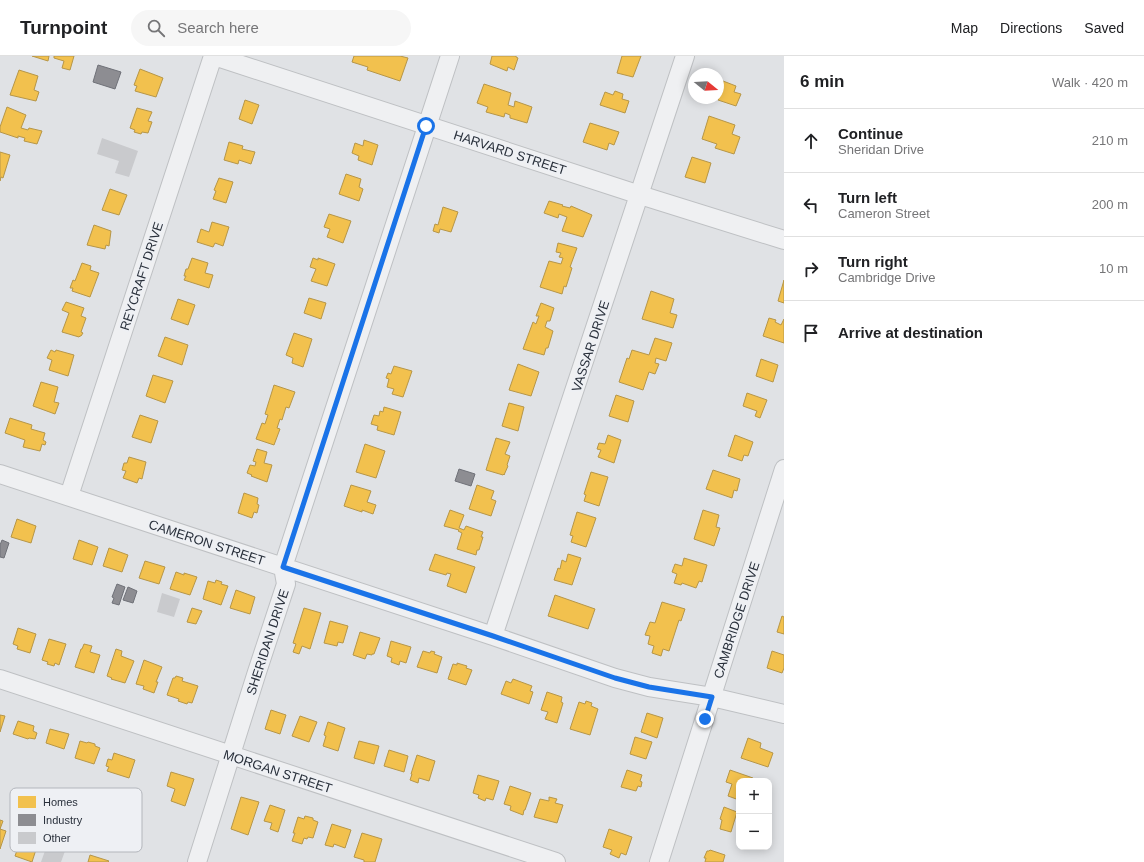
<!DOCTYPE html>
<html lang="en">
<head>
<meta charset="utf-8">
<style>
  body { margin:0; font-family:Arial,sans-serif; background:#f6f6f6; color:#202124 }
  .controls { position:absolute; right:12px; bottom:12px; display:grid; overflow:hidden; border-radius:8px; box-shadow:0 2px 10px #0003 }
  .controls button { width:36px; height:36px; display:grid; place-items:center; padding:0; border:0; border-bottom:1px solid #e0e0e0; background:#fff; color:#202124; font:20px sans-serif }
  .compass { position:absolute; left:688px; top:12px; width:36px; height:36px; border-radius:50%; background:#fff; box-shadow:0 2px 10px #0003; rotate:108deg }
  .stop { position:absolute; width:12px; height:12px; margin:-9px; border:3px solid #1a73e8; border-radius:50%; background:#fff }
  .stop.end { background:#1a73e8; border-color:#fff; box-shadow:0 1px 4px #0008 }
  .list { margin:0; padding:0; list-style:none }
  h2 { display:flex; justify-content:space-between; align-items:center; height:52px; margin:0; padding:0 16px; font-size:17px }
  h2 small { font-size:13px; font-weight:400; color:#757577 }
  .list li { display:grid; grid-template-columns:26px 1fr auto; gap:12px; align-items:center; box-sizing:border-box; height:64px; padding:0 16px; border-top:1px solid #e0e0e0 }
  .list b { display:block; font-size:15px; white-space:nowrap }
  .list p { margin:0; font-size:13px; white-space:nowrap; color:#757577 }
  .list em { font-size:13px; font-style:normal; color:#757577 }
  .icon { flex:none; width:22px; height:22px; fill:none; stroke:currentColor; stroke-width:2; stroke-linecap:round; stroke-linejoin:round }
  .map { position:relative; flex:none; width:784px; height:806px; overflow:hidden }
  header { display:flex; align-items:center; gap:24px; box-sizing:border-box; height:56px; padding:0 20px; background:#fff; border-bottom:1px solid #e0e0e0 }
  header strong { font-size:19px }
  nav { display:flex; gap:22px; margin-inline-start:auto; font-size:14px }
  .search { width:280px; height:36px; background:#f6f6f6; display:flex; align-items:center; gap:10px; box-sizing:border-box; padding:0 14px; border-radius:22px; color:#757577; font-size:15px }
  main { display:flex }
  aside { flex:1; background:#fff }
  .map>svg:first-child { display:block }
  .homes { fill:#f2c14e; stroke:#b69648 }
  .industry { fill:#8d8d92; stroke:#6f7178 }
  .building { fill:#c9cacd }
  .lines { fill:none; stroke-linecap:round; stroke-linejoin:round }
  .minor-casing { stroke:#bec0c3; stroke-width:20 }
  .minor { stroke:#eff0f2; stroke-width:18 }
  .route { stroke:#1a73e8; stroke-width:5 }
  .labels { text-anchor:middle; stroke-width:4; stroke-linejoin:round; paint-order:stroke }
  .street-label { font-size:13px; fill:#29303b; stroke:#eef0f4 }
  .key { fill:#eef0f4; stroke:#b3b6bc; stroke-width:1 }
  .key-label { font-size:11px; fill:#29303b }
</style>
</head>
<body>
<header>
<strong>Turnpoint</strong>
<div class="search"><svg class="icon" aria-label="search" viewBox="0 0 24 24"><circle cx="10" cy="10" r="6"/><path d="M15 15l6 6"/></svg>Search here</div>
<nav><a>Map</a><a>Directions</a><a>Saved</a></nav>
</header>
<main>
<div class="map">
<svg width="784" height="806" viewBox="0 0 784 806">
  <rect width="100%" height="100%" fill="#e0e2e5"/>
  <path class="homes" d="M32 0H49L48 5Z
    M54 0H74L70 14 62 12 64 5 54 2Z
    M354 0H400L408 2 400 25 367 14 368 11 352 6Z
    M492 0H516V1L518 2 514 14 508 11 507 15 490 8Z
    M622 0H641L633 21 617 17Z
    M140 13 163 22 156 41 135 35 137 30 134 29Z
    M19 14 38 20 34 34 39 36 36 45 10 39Z
    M723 25 736 30 734 36 741 38 736 50 718 44 720 38 718 37V35L720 30H722Z
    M484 28 511 37 508 49 514 51 515 45 532 51 527 67 510 62V59L505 57 504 61 486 56 488 51 477 47Z
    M615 35 623 38 622 43 629 45 625 57 600 49 605 36 613 39Z
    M245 44 259 49 252 68 239 63Z
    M7 51 26 59 21 72 28 74 29 72 42 75 37 88 24 85 25 82 18 80V82L0 76V71Z
    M137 52 152 56 148 65 152 66 148 77 142 76 141 78 134 76 135 74 130 72Z
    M709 60 735 69 732 78 740 81 734 98 715 92 717 88 702 83Z
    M590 67 619 76 614 89 609 87 607 94 583 86Z
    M364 84 378 89 372 109 358 104 359 100 352 97 355 87 363 90Z
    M229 86 243 90 242 93 255 96 251 108 239 104 238 108 224 104Z
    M0 96 10 99 3 122 1 121 0 125Z
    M692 101 711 107 705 127 685 121Z
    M346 118 361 123 359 131 363 133 359 145 339 138Z
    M219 122 233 126 226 147 213 143 216 135 214 134Z
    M110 133 127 139 119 159 102 154Z
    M549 145 563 149 562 150 570 152 571 150 592 159 583 181 562 175 567 161 559 158 558 162 544 157Z
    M443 151 458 156 451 176 440 173 439 177 433 175 435 168 438 169Z
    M329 158 351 165 343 187 327 181 330 173 324 171Z
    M212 166 229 171 223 190 215 187 213 191 197 186 201 173 209 176Z
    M94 169 111 175 109 190 106 189 105 193 87 189Z
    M558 187 577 192 570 211 572 212 566 231 564 230 562 238 540 231 549 205 561 208 563 202 559 201 561 197 556 196Z
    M192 202 208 207 205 217 213 219 209 232 184 224 186 220H184L186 213H188Z
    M313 202 318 204V202L335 208 327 230 311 225 316 213 310 211Z
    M82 207 91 210 90 214 99 217 90 241 72 235 73 232H70L73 224 75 225Z
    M784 224V247L778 245Z
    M651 235 674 243 670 257 677 259 673 272 642 263Z
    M309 242 326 247 321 263 304 257Z
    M178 243 195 249 188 269 171 263Z
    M66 246 84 252 81 260 86 262 81 276 83 277 81 280H80L79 281 62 276 69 257 62 254Z
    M541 247 554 252 550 265H547L545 271 553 275 548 292H546L544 299 523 293 533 266 536 268 539 260H536Z
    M769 262 776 264 775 266 781 269 784 263V287L763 280Z
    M294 277 312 283 303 311 292 307 293 302 286 299Z
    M165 281 188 289 182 309 158 300Z
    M655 282 672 287 666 305 656 302 655 307 659 308 655 318 649 316 643 334 619 326 627 302 629 303 632 294 649 299Z
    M51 294 55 296 56 294 74 299 68 320 49 314 52 304 47 302Z
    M761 303 778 309 773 326 756 320Z
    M518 308 539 316 531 340 509 334Z
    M394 310 412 315 403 341 392 338 394 333 387 331 389 323 386 322 388 317 391 318Z
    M153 319 173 325 165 347 146 340Z
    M41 326 58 331 54 346 59 347 55 358 33 350Z
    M274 329 295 336 289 352 286 351 282 364 280 363 277 372 280 373 274 389 256 383 262 367 265 368 268 359 265 358Z
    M747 337 767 344 760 362 755 360 757 355 743 350Z
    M616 339 634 345 628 366 609 360Z
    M509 347 524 351 518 375 502 370Z
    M384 351 401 356 394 379 377 374 378 370 371 368 374 359 379 360 380 355 383 356Z
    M140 359 158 365 151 387 132 381Z
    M10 362 32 369 31 373 45 377 43 384 46 386 45 389 42 388 40 395 23 391 25 384 5 377Z
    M608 379 621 384 614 407 598 401 601 394 597 393 599 387 605 388Z
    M735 379 753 386 748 400 744 399 742 405 728 400Z
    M496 382 510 386 505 398 510 400 507 409 508 410 504 419V418L503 419 486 414Z
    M365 388 385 395 376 422 356 416Z
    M257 393 267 396 264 407 272 409 267 426 251 420 252 419 247 417 250 409 255 410 256 406 253 405Z
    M129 401 146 406 142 423 139 422 137 427 123 422 126 415 122 414 124 407H127Z
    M713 414 740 423 737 435 734 434 732 442 706 433Z
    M591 416 608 421 599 450 584 445 586 439 584 438Z
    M351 429 371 435 367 446 376 449 373 458 362 454V456L344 450Z
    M477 429 494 435 491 443 496 445 491 460 469 453Z
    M244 437 258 442 257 448 259 449 257 457 254 456 252 462 238 457Z
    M450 454 464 459 459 472 464 474 466 470 483 476 481 481H483L479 494H477L476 499 457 493 462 477 458 475 459 474 444 470Z
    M703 454 719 459 716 471 720 472 714 490 694 483Z
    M577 456 596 462 586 491 571 486 573 480 570 479Z
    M17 463 36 470 31 487 11 481Z
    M79 484 98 491 92 509 73 503Z
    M109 492 128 499 122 516 103 510Z
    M435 498 475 511 466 537 447 530 451 518 447 517 446 519 429 514Z
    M568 498 581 502 572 529 554 524 558 512 560 513 562 504 566 506Z
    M684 502 707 509 702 526 699 525 696 532 682 527 681 529 674 527 677 518 672 516 675 508 682 510Z
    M145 505 165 511 159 528 139 522Z
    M176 516 184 519V517L197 521 190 539 170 533Z
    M216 524 222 526 221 528 228 530 221 549 203 543 208 525 215 527Z
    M236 534 255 541 250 558 230 552Z
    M555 539 595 553 588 573 548 560Z
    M662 546 685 553 681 565 679 564 669 595 663 593 661 600 652 597 654 590 648 588 650 580 645 579 650 566 655 567Z
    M192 552 202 555 196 568 187 566Z
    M304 552 321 557 310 593 302 590 299 598 293 596 296 588 293 587Z
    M782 560 784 561V578L777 576Z
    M330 565 348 570 343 587 338 586 337 590 324 587Z
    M18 572 36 578 30 597 17 593 18 590 13 588Z
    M360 576 380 582 374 598H372V599L367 598 365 603 353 599Z
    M49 583 66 588 59 609 55 607 54 610 47 608 48 606 42 604Z
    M391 585 411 591 406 607 400 605 399 609 391 606 392 602 387 600Z
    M84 588 92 590 90 596 100 599 94 617 75 611 81 593H82Z
    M116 593 122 595 121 600 134 605 125 627 111 623 112 622 107 620Z
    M423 595 430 597 431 595 435 596 434 598 442 601 437 617 417 611Z
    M772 595 784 599V612L782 617 767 612Z
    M144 604 162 611 156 626H158L154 637 143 633 144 630 136 628Z
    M457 607 467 610 466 612 472 614 466 629 448 623 453 608 457 609Z
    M176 620 183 622 182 625 198 630 192 647 188 646 187 648 178 645 179 643 167 639 173 622H175Z
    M513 623 532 630 530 635 533 636 529 648 501 638 506 625 511 627Z
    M547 636 562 641 561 646 563 647 557 667 545 663 548 656 541 654Z
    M586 645 592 647 591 650 598 653 590 679 570 673 579 646 585 648Z
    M271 654 286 659 280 678 265 673Z
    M647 657 663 662 657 682 641 676Z
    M0 659 5 660 0 676Z
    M300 660 317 666 309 686 292 680Z
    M18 665 34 670 33 675 37 677 35 683 29 682 28 683 13 678Z
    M328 666 345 672 338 695 323 690 326 680 324 679Z
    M50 673 69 678 64 693 46 687Z
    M635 681 652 686 646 703 630 698Z
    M748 682 761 687 760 692 773 697 768 711 741 702Z
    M80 685 87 687 88 686 95 688V690L100 692 94 708 75 702Z
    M359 685 379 690 374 708 354 702Z
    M389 694 408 700 404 716 384 710Z
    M114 697 135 704 129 722 107 715 109 711 106 710 108 703 112 704Z
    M417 699 435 705 429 725 419 722 418 727 410 724 412 718H411Z
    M627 714 642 719 640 725 642 726 641 731 638 730 636 735 621 731Z
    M730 714 753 722 752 725H739V744L728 740 732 728 726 726Z
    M171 716 194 723 185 750 171 745 175 733 167 730Z
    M478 719 499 725 493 744 486 742 485 745 478 742 479 739 473 737Z
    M510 730 531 737 525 754H524L523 759 510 754 511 750 504 748Z
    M241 741 259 746 248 779 231 773Z
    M549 741 557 743 555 747 563 749 557 767 534 761 540 743 549 745Z
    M270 749 285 754 278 776 270 773 272 767 264 765Z
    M724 751 737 756 731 776 720 773 722 764 720 763Z
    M305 760 313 762V764L318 766 313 782 308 781 307 783 304 782 302 788 292 785 295 777H293L298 761 304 763Z
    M0 764 3 765 0 773 6 775 0 793Z
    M332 768 351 774 345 792 334 788 333 791 325 789Z
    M609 773 632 781 626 799 621 797 619 802 610 798 612 794 603 791Z
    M362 777 382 783 375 806H364V804L354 801Z
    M32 778 40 781 32 806 15 800 20 786 28 789Z
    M710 794 725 799 723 806H705L706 802H704L707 795H709Z
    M90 799 109 805 108 806H88Z"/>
  <path class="industry" d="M98 9 121 16 115 33 93 26Z
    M459 413 475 418 471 430 455 425Z
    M2 484 9 487 4 502 0 501V489Z
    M117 528 125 531 119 549 112 547 114 542 112 541Z
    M128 531 137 535 133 547 123 544Z"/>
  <path class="building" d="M102 82 138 95 129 121 115 117 119 105 97 98Z
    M162 537 180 543 174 561 157 556Z
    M55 767 73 773 61 806H41Z"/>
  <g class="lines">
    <defs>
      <path id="minor" d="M214 0 640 139 784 184
        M0 418 493 580 615 622 649 631 712 641 784 658
        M69 440 213 0
        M493 580 685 0
        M0 623 556 806
        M197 806 257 616 286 528 283 511 450 0
        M659 806 784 413"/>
    </defs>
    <use href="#minor" class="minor-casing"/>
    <use href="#minor" class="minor"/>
  </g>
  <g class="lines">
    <path class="route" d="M426 70 283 511 493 580 615 622 649 631 712 641 705 663"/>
  </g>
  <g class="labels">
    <g class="street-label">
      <text transform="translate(510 96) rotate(18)" y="5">HARVARD STREET</text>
      <text transform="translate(141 220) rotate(-72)" y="5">REYCRAFT DRIVE</text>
      <text transform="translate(590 290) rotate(-72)" y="5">VASSAR DRIVE</text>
      <text transform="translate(207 486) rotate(18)" y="5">CAMERON STREET</text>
      <text transform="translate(736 564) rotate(-72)" y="5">CAMBRIDGE DRIVE</text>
      <text transform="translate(267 586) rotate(-72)" y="5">SHERIDAN DRIVE</text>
      <text transform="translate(278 715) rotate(18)" y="5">MORGAN STREET</text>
    </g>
  </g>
  <rect x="10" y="732" width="132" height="64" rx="6" class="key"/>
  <rect x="18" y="740" width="18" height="12" fill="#f2c14e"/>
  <rect x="18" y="758" width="18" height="12" fill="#8d8d92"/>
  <rect x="18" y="776" width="18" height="12" fill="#c9cacd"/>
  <g class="key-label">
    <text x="43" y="750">Homes</text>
    <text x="43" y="768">Industry</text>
    <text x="43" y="786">Other</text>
  </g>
</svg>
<div class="controls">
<button>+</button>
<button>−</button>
</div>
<svg class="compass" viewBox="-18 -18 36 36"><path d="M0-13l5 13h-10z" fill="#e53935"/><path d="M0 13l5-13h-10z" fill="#757577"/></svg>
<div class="stop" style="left:426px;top:70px"></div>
<div class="stop end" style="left:705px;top:663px"></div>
</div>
<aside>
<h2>6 min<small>Walk · 420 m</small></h2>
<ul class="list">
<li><svg class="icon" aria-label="ahead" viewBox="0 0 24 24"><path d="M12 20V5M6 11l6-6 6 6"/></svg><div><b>Continue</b><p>Sheridan Drive</p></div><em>210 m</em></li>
<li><svg class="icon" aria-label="left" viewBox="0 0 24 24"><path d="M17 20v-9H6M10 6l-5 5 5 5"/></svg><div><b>Turn left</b><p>Cameron Street</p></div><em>200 m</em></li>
<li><svg class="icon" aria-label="right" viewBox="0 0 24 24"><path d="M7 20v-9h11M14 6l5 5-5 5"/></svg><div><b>Turn right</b><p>Cambridge Drive</p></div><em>10 m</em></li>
<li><svg class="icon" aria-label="arrive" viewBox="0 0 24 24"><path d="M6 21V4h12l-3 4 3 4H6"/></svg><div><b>Arrive at destination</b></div></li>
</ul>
</aside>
</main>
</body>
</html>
